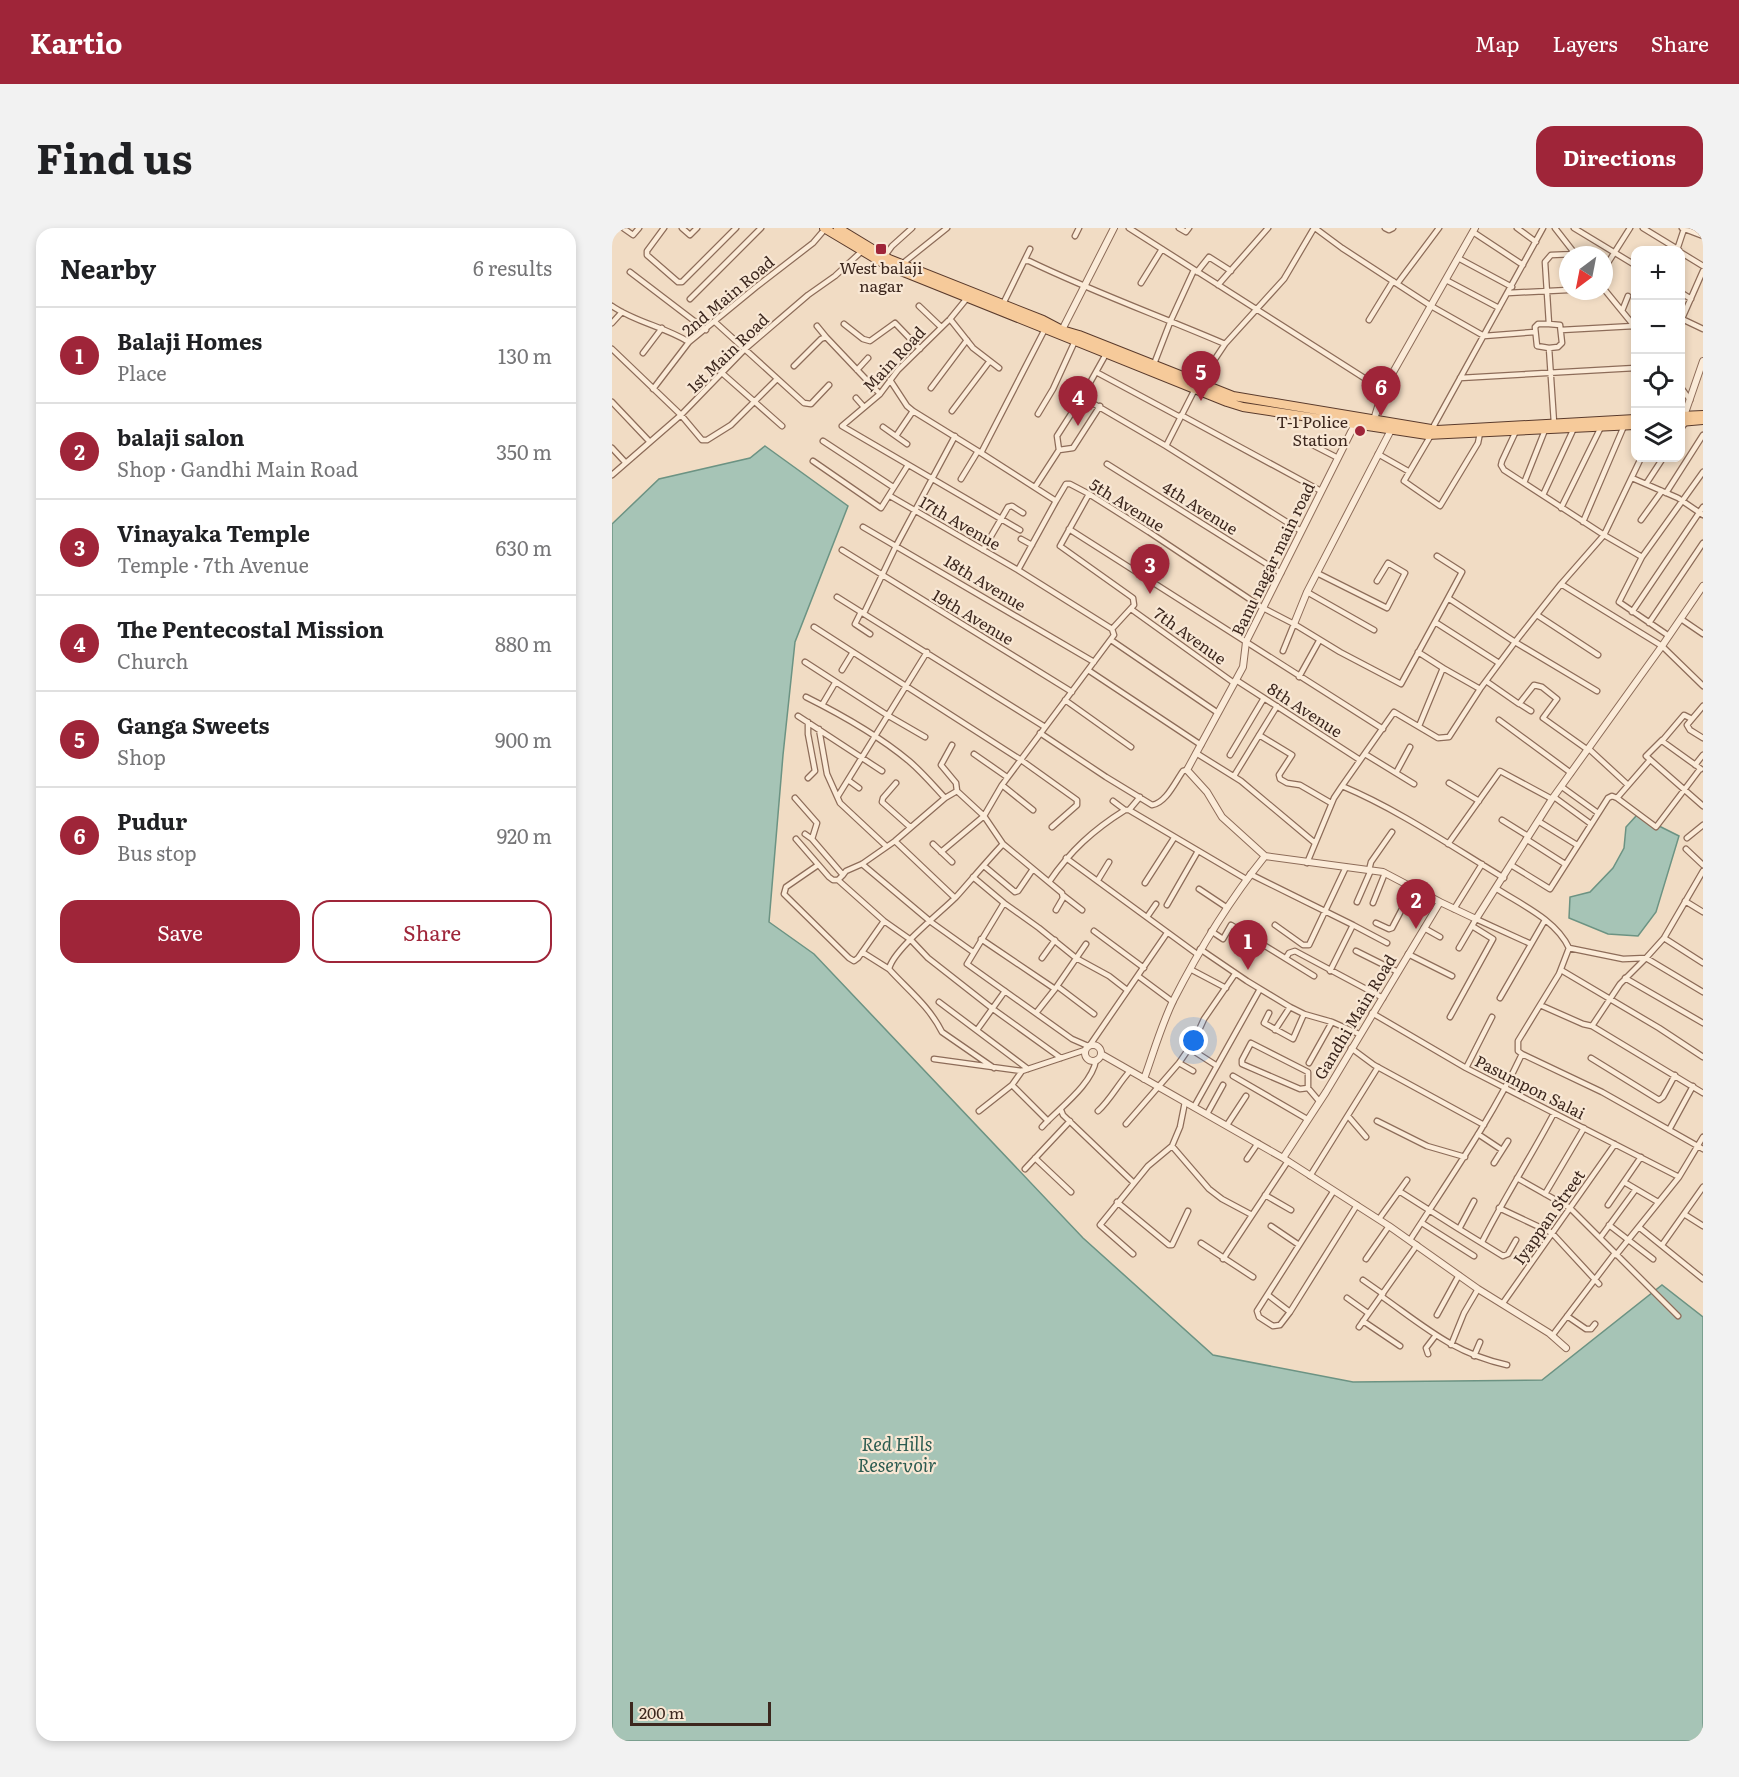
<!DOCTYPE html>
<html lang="en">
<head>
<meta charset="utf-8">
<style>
  body { margin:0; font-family:Literata,serif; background:#f2f2f2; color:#202124 }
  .controls { position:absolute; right:18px; top:18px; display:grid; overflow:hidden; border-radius:12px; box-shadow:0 3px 9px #0003 }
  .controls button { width:54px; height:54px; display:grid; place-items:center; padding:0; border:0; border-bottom:2px solid #e0e0e0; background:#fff; color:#202124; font:30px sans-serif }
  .compass { position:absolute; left:947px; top:18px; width:54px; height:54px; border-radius:50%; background:#fff; box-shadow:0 3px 9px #0003; rotate:212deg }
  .scale { position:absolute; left:18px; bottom:15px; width:141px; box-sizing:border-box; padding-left:6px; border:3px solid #3c271e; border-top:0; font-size:16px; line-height:21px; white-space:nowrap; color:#3c271e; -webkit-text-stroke:4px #f8e7d4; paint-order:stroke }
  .you { position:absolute; left:582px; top:813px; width:21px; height:21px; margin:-15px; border:4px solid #fff; border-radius:50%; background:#1a73e8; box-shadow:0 0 0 9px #1a73e833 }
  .badge { display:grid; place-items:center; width:39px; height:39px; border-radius:50%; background:#9f2539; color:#fff; font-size:20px; font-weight:700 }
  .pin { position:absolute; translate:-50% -50px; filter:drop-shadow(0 2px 3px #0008) }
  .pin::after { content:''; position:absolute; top:32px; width:21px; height:18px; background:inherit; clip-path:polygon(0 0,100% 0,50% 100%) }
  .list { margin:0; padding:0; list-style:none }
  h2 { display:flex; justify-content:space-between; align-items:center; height:78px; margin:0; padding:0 24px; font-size:26px }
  h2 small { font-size:20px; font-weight:400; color:#757577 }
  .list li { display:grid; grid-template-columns:39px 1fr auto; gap:18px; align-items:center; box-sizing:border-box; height:96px; padding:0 24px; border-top:2px solid #e0e0e0 }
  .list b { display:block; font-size:22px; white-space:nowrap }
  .list p { margin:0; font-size:20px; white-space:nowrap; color:#757577 }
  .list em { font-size:20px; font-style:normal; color:#757577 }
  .actions { display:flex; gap:12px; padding:18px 24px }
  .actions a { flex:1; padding:14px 0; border:2px solid #9f2539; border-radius:18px; text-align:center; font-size:21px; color:#9f2539 }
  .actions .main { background:#9f2539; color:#fff }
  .icon { flex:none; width:33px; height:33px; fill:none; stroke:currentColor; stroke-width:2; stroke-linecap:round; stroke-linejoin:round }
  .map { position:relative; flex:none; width:1091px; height:1513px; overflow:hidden; border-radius:18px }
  header { display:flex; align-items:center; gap:36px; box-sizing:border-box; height:84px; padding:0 30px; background:#9f2539; color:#fff }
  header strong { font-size:28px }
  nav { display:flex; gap:33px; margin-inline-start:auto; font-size:21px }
  .intro { display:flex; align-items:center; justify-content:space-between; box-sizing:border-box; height:144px; padding:0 36px }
  h1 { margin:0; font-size:42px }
  .button { padding:15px 27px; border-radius:18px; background:#9f2539; color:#fff; font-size:21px; font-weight:700 }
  main { display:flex; gap:36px; padding:0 36px }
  aside { flex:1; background:#fff; border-radius:18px; box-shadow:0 3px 9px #0003 }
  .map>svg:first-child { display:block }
  .water { fill:#a6c4b6; stroke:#6c9383; stroke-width:1.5 }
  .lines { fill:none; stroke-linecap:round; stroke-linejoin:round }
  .minor-casing { stroke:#8d6c59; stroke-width:7 }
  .tertiary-casing { stroke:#8d6c59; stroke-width:8 }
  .primary-casing { stroke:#5a3b2d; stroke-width:10 }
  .minor { stroke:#fbebd8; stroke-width:4.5 }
  .tertiary { stroke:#fbebd8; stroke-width:6 }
  .primary { stroke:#f6ca9a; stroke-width:8 }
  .poi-dot { fill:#9f2539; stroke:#f8e7d4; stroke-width:2 }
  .labels { text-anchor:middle; stroke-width:4.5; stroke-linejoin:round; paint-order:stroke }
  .poi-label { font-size:16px; fill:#3c271e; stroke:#f8e7d4 }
  .street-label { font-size:16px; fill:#3c271e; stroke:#f8e7d4 }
  .water-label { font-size:18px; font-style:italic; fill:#2c5c51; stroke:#f8e7d4 }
</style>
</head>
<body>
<header>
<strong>Kartio</strong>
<nav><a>Map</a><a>Layers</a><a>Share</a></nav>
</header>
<div class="intro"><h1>Find us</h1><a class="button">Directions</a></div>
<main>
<aside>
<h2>Nearby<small>6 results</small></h2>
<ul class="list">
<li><span class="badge">1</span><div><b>Balaji Homes</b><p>Place</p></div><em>130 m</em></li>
<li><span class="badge">2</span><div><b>balaji salon</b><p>Shop · Gandhi Main Road</p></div><em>350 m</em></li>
<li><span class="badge">3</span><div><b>Vinayaka Temple</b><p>Temple · 7th Avenue</p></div><em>630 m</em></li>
<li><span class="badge">4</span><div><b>The Pentecostal Mission</b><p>Church</p></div><em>880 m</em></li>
<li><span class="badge">5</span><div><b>Ganga Sweets</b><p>Shop</p></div><em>900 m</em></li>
<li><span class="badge">6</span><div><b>Pudur</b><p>Bus stop</p></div><em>920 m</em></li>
</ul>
<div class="actions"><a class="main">Save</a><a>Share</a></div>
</aside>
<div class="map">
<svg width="1091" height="1513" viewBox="0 0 1091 1513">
  <rect width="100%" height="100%" fill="#f1dcc4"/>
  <path class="water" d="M153 218 236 278 183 414 171 527 157 694 202 726 471 1010 601 1127 741 1154 930 1152 1050 1057 1091 1089V1513H0V296L47 251 138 230Z
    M1025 587 1067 608 1044 684 1026 708 996 706 957 690 958 669 978 664 1001 640 1012 620 1014 599Z"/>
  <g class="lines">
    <defs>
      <path id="minor" d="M11 0 21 7 27 0
        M52 0 35 23V27L66 54H70L124 0
        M70 0 78 7 85 0
        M517 0 771 162
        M567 0 574 4 577 0
        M703 0 730 20 819 78 872 108 923 104
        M773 0 777 2 781 0
        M905 0 924 14
        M943 0 964 27
        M962 0 1023 37
        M1031 0 1067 22
        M1070 0 1091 8
        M861 4 911 37
        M463 8 467 0
        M1065 22 1072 1
        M1068 24 1091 38
        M272 29 280 18 300 0
        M846 30 900 59
        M413 33H417C481 64 548 88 613 116L672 51 702 0
        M290 36 335 0
        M992 41 1018 0
        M18 44 94 102
        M585 44 597 29 619 43
        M834 52 887 80
        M529 55 550 21
        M785 56 827 0
        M606 57 656 0
        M992 61 1023 99
        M1068 64 1079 71
        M896 65 956 62
        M356 69 338 91 286 142 268 166 230 198 408 302
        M78 71 149 0
        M391 76 418 21
        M0 78C23 94 53 99 77 114
        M307 78 329 99
        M1010 83 1016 68
        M338 91 361 120 387 140
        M1070 91 1091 101
        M757 92 781 53
        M103 94 192 175 199 176 217 157
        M0 95 10 84
        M1068 95 1091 43
        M232 96 251 111 258 113 283 95 308 121
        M949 102 1022 98
        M214 109 268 166
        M937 120 946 119 950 115 948 97 937 96
        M0 121 69 187 90 212H95L119 197 165 151
        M31 125 50 100
        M542 136 559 92 582 42
        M182 138 209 111 214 109 205 98
        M245 142 256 130
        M484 144 568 189
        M110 145 170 198
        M848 150 1023 140
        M278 152 295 178 301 183 369 225
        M1068 158 1078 172
        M319 160 355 112
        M41 161 77 114 144 59 201 15 213 1
        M470 169 554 218 689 303
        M244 170 252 179
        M0 174 37 213
        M488 178 461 220 447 222 445 208 470 169 494 126
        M340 183 377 134
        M426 186 441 161 463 113
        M569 187 709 263
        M942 195 937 120 925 118 923 99 926 96H937L933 34 939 27 963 26
        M271 199 295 216
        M820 201 931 0
        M1068 202 1074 194
        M904 203 890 233 889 237 892 242 992 307 1030 329
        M819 207 792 253 828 278 866 215 868 205
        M284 208 301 183
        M689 211 726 230
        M211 213 281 259
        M554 218 583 161 613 116
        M0 220 13 234
        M766 226 796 243
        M201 233 269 280 296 237
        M495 236 669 345
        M0 247 69 187 133 121 196 67 223 48 250 23
        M1020 250 1066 270 1091 287
        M349 251 366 223
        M912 255 933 202
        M1034 256 1051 230
        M423 259 447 222
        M1054 265 1091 207
        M477 266 448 318 521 370 522 377 500 401
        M931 267 962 200
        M278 268 406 342
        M444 273 454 256H458L477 266 537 304 651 380 682 396 728 424 789 456 836 370 903 414 985 463
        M949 280 989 199
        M1029 292 1050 263
        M971 294 1012 198
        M251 299 482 434
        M457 301 771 501
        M409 311 420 317
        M230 322 460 464
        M371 322 396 279 400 278 411 285
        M825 328 850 344 836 370
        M705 345 775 380 793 345 776 335 765 353
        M949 356 1050 418 1091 458
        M695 364 762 402
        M225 369 433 499
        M519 381 622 455
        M249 384 243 396 258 406
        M1020 384 1091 279
        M252 385 284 318 343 208
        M925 387 986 427
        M1069 391 1091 406
        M823 394 887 435
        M1037 395 1091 315
        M202 399 409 532 465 572V577L440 599
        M1057 408 1007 374 1030 329 1091 244
        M499 412 606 485
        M671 423 682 396
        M806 424 831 440
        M193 434 275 487 313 509
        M230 442 241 424
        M476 442 589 517
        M687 449 707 413
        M624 452 748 532
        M874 453 907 476 922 457 930 459 945 471 931 490 976 522
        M194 469C230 487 266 507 297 533 310 544 321 557 333 570
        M453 472 519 519
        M908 476 919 483
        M210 477 223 455
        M1091 478 1075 497 1078 502 1091 510
        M186 488 270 543
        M1080 491 1072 487 1050 513 1089 541
        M887 492 959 545
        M196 494V506L203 543 196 550
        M807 498 831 440 868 461
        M207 501 215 546 228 575 274 618
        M428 505 494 549 540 577C554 575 563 554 571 543L575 542
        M647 507 680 527 667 547 668 551 675 555 688 557 719 575
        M1050 512 1034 528 1091 578
        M977 521 1016 557
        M584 525 629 553 703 615
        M362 526 395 549
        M753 526 802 556
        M618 527 652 470
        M1038 532 1005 570 1044 599 1088 541
        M1083 537 1091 527
        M784 545 798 519
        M622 548 665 478
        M236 552 247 560
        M284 555 271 570 270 574 298 599
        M837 555 867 573
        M390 557 421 582
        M730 558 782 484 826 510 837 509 868 461 903 414 949 356 992 307 1029 230
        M950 559 986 585
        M226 568 315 424
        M942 569 979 596
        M183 570 205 595 200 611
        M501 573 513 582H517L634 651
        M517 582 528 569
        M890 592 916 608
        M926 593 965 617
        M193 606 200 611 231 647 234 643 250 636 283 613 333 570 345 563
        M1075 610 1091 597
        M184 611 217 649 221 652H226
        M914 611 953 636
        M283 613 343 670
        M321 616 340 634
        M391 616 450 665 451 670 444 682
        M836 616 888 543 940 571
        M1074 621 1091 637
        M329 624 372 588 345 563 344 555 329 537 340 517
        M454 630 585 726
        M695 635 722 570 730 558C787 582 839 618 892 650
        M250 636 319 694 361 724
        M206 637 174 659 172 666 237 730 242 733 246 730 272 693
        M899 637 938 661 996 570 1000 568 1005 570
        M372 638 403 664 406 663 421 641
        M757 642 759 634 780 604
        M638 646 741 697 775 715
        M231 647 226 652 272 693 299 712 316 730 381 781 449 830
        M361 649 392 675 427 700 464 730 497 748 515 762
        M486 652 497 634
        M437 654C458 623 481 602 513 582
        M533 655 562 610
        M587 661 614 679
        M885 661C910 677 944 692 957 720L1011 731 1034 730 1052 710 1091 643
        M452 668 470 682
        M1073 673 1091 684
        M745 674 759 642
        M392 675 355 736 460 811 476 818
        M761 675 773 645
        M555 677 586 623
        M842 681 870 636
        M535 689 544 676
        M764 695 777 701 780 700 801 660
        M663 697 691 717H697L734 639
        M812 700 828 709
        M482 703 532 740
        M599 703 611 711 619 697 702 748
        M1052 710 1091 735
        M369 711 443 761 474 716
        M847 720 864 691 919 716
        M588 721 635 753 678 779 692 786 720 794 747 806
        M744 723 786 744
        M250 724 277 741
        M796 726 840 748
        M430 730 443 712
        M674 730 677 725 683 723 771 770
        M578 741 614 760
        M949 742 1047 800 1091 829
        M718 743 741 697
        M526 748 561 774
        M1013 750 1091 795
        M445 758 482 786
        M888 770 933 692
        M327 774 416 841
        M928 777 947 746 957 720
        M424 785 443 761
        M657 785 652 795 681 811 692 786
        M760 785 854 840 1067 949
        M838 789 881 711 860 698
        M980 798 1008 756 1034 730 1091 764
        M365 802 393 763
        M663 802 678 779
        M478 817 555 705
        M577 820 605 838
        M739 820 762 837 872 897
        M910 826 990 864 1091 921
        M979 830 1047 872 1051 869 1063 847
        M322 831 410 843 473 822
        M567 835 581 843
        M697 835 720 794
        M382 840 330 804C317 778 296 762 277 741 281 722 328 685 344 669 360 651 375 633 391 616L372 588 390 557 502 407 500 401 406 342 444 273 369 225 433 101
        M854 840 880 789
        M621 848 695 891
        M400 857 436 893
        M696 860V844L639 815 630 832V836L688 861 696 860 707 873
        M582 879 648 761
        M449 882 451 887 522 955
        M367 883 400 857 410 843
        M486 883C499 871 506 856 518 843
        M595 886 611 857
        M736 888 754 909
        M765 893 815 918 853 929
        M514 896 567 835 582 813 592 791 623 746
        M615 897 634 868
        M430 899C446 881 480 857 484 832
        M1057 902 1081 858
        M866 906 890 922
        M560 918 597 961 610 971 640 987
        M423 930 459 964
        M635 931 646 915
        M882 935 896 913
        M413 941 458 893
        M698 948 766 839
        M905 950 958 980 1066 1088
        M1012 954 1046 974
        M787 963 847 1001
        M721 964 645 1083 647 1089 661 1098 668 1097 678 1084 745 977
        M933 966 972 900
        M653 967 679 982
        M862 973 847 1001 891 1028 896 1026 904 1012
        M505 974 557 1017H560L576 983
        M996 977 1029 929
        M887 980 940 1005 987 1056
        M1072 986 1091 998
        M767 991 795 952
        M810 995 862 1028
        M997 997 1041 1031
        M659 998 687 1017
        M1028 1000 1091 1051
        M988 1010 1024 961
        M798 1012C837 951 879 892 910 826L906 823V813L928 777 971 796 980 798 1091 865
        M870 1014C892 970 919 929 942 885
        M589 1015 641 1049
        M1050 1017 1091 959
        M521 1026 488 997 536 938 560 918 568 899 573 874
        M1004 1027 1067 949 1091 909
        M611 1031 676 933
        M754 1031 777 998
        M751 1052 771 1066
        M656 1067 678 1084
        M769 1068C813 1099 841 1125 895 1137
        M735 1070 756 1085
        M891 1075 1003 916
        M825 1087 847 1047
        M955 1088 974 1101H979L983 1096
        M751 1093 788 1118
        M747 1099 805 1017
        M940 1108 1003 1025
        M839 1117 852 1085 866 1061
        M816 1126 814 1120 824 1107
        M862 1128 868 1114"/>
      <path id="tertiary" d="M450 102 502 0
        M1072 188 1091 133
        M761 195 771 162 863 0
        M743 196 634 414 631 439 575 542 595 564 610 589 653 628 771 644 828 674
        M682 396 695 364 779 202
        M473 825a8 8 0 1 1 16 0a8 8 0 1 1-16 0Z
        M489 826 671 930 714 864 828 674 864 691 940 571 1050 418 1091 358
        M532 851C541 826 549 798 561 773 588 720 616 674 653 628
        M671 930 777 998 866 1061 937 1105 954 1120"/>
      <path id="primary" d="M212 0 274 37 615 174 631 179 815 207 1023 197
        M226 0 277 31 431 92 450 102 467 107 621 168 825 202 1023 191
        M1068 188 1091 187
        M1068 194 1091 192"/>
    </defs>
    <use href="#minor" class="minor-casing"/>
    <use href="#tertiary" class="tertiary-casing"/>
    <use href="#primary" class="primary-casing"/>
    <use href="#minor" class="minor"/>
    <use href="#tertiary" class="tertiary"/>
    <use href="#primary" class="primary"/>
  </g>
  <g class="poi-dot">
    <rect x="263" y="15" width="12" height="12" rx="3"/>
    <circle cx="748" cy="203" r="6"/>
  </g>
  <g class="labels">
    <g class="poi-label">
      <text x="269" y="46">West balaji<tspan x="269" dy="18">nagar</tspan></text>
      <text x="736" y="200" text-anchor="end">T-1 Police<tspan x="736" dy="18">Station</tspan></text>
    </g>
    <g class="street-label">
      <text transform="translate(116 68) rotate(-40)" y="6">2nd Main Road</text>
      <text transform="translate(116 125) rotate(-44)" y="6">1st Main Road</text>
      <text transform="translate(282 131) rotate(-47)" y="6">Main Road</text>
      <text transform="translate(515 277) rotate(32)" y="6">5th Avenue</text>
      <text transform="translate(588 280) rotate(32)" y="6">4th Avenue</text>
      <text transform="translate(348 295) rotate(30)" y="6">17th Avenue</text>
      <text transform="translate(661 331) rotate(-64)" y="6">Banu nagar main road</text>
      <text transform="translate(373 355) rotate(31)" y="6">18th Avenue</text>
      <text transform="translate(361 389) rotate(31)" y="6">19th Avenue</text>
      <text transform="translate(578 408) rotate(36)" y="6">7th Avenue</text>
      <text transform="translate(693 482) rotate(33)" y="6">8th Avenue</text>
      <text transform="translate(743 789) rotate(-59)" y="6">Gandhi Main Road</text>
      <text transform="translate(918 859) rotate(27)" y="6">Pasumpon Salai</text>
      <text transform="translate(937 989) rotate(-55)" y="6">Iyappan Street</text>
    </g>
    <g class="water-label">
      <text x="285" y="1223">Red Hills<tspan x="285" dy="21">Reservoir</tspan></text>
    </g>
  </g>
</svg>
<div class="controls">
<button>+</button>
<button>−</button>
<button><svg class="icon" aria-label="locate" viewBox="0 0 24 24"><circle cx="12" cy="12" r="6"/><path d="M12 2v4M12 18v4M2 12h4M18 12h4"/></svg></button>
<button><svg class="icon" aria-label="layers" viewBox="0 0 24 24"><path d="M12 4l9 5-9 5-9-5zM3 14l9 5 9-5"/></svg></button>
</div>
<svg class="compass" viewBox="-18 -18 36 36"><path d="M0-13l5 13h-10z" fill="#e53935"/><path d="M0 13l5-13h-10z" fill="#757577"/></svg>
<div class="scale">200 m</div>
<div class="you"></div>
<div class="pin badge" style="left:636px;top:742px">1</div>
<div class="pin badge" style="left:804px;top:701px">2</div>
<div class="pin badge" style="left:538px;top:366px">3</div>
<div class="pin badge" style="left:466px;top:198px">4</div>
<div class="pin badge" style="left:589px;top:173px">5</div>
<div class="pin badge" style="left:769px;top:188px">6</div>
</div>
</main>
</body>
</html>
